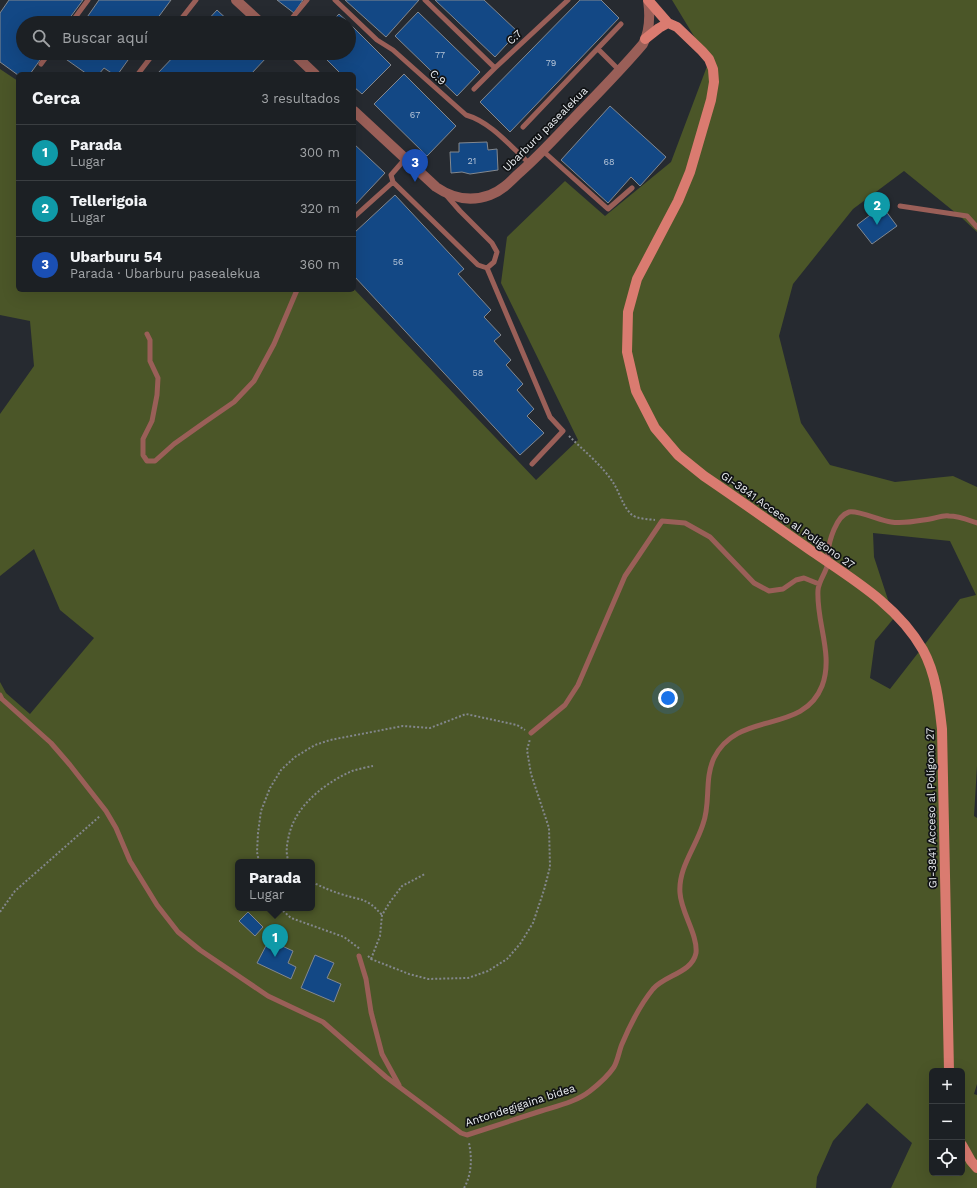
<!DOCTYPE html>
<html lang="es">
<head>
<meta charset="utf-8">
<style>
  body { margin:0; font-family:"Work Sans",sans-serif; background:#25282c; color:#f1f3f6 }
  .controls { position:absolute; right:12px; bottom:12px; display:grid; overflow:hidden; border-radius:6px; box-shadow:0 4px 16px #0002 }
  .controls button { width:36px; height:36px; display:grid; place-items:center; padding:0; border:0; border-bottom:1px solid #3a3e41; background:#1c2024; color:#f1f3f6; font:20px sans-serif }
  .you { position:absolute; left:668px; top:698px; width:14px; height:14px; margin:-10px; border:3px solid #fff; border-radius:50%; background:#1a73e8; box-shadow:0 0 0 6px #1a73e833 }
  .badge { display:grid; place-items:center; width:26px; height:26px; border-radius:50%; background:#fc8fc3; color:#fff; font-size:13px; font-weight:700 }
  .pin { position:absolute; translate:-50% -33px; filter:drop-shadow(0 1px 2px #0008) }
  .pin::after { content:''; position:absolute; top:21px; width:14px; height:12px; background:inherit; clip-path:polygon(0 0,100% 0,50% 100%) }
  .popup { position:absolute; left:235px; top:859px; width:80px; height:52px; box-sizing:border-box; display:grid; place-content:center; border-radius:6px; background:#1c2024; filter:drop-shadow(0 1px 3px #0005); font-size:13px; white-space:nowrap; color:#a0a3a6 }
  .popup b { font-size:15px; color:#f1f3f6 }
  .popup::after { content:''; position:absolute; left:50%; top:100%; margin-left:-8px; border:8px solid transparent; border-top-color:#1c2024 }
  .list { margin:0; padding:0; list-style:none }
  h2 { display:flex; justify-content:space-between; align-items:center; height:52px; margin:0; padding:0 16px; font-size:17px }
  h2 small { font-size:13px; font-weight:400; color:#a0a3a6 }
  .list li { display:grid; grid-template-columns:26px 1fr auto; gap:12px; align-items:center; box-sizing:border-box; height:56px; padding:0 16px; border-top:1px solid #3a3e41 }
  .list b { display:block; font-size:15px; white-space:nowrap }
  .list p { margin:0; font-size:13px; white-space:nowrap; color:#a0a3a6 }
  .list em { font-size:13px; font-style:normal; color:#a0a3a6 }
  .icon { flex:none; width:22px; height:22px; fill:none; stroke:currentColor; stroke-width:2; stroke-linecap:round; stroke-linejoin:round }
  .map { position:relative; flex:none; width:977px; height:1188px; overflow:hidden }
  .search { position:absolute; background:#1c2024; box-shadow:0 4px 16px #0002; left:16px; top:16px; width:340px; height:44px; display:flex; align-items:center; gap:10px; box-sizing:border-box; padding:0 14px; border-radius:22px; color:#a0a3a6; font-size:15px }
  .panel { position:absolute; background:#1c2024; box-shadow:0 4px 16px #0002; left:16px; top:72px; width:340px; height:220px; border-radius:6px }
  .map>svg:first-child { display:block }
  .green { fill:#4b5628; fill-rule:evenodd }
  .building { fill:#134885; stroke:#83888f }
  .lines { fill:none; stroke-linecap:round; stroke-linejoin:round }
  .path { stroke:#83878c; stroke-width:2; stroke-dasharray:2 2; stroke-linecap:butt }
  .service { stroke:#9a5f58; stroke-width:5 }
  .minor { stroke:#9a5f58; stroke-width:10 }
  .secondary { stroke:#da7b70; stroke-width:10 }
  .labels { text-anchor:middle; stroke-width:3.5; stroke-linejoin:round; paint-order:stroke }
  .number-label { font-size:9px; fill:#b5c4d7 }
  .street-label { font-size:11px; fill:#ebeef2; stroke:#111315 }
</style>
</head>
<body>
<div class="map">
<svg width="977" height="1188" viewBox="0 0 977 1188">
  <rect width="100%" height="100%" fill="#262a30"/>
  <path class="green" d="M672 0H977V232L962 218 904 171 853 209 793 284 779 336 801 423 830 465 895 482 953 476 977 487V766L974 816 977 818V1084L974 1094 977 1095V1188H891L912 1143 867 1103 833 1141 817 1177 816 1188H0V682L6 693 30 714 94 638 60 610 34 549 0 576V414L34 366 30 321 0 315V69L18 81V290H354V289L536 480 578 440 501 283 507 237 565 181 605 216 671 162 709 61ZM873 533 950 541 976 595 960 599 890 689 870 678 875 641 894 618 874 557ZM238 862H312V908H238ZM932 1071H962V1173H932Z"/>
  <path class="building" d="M9 0H83L66 23H23V53H45L30 74H18V75L0 62V13Z
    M99 0H171L154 23H83Z
    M277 0H303L294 13Z
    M345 0H419L386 37Z
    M435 0H484L518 32 495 57Z
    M580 0H601L619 18 510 132 480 102Z
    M217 10 231 23H205Z
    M418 12 480 72 457 96 395 36Z
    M339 14 349 23H330Z
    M349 23 391 65 362 94 354 87V74H341L320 53H349Z
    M61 53H133L118 74H113L104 68 99 74H87L60 55Z
    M177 53H263L267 57 251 74H157Z
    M404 74 456 126 427 156 374 104Z
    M610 106 666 157 640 186 631 177 608 203 561 160Z
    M487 142 488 150 497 149 498 170 470 174 462 172 451 173 450 152H459V143Z
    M354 144 385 173 354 206Z
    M395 195 464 269 458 274 491 310 484 317 501 335 494 341 511 360 506 365 523 384 517 390 534 409 527 416 544 433 520 455 354 276V233Z
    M882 206 897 226 872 244 857 225Z
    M248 912 263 927 255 936 239 921Z
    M269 940 293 951 288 963 296 967 291 979 257 963Z
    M315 955 334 963 327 978 341 984 334 1002 301 988Z"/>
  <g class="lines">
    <path class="path" d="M569 436C584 451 603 466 614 484 620 494 623 506 631 514 636 519 648 519 655 520
      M259 862 257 852 258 833 261 811 270 788 281 770 295 757 315 745 330 740 403 726 430 728 466 714 517 725 525 730
      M289 862C285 853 287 844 289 835 296 805 325 783 352 771 359 769 367 767 373 766
      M312 882C322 887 331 891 341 894 362 901 366 897 382 915
      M280 908 291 918 344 937 360 949
      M0 912 15 891 100 816
      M368 956 371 959 409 974 428 979 468 978 488 971 507 959 520 944 533 923 544 890 550 867 549 828 531 774 527 750 530 739
      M371 959 380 936 382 915 390 902 402 886 425 874
      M464 1188C472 1174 472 1158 469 1143"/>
    <path class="service" d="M335 0 377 40 393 50 466 115C491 122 511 147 530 164
      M425 0 495 68
      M71 23 88 0
      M178 23 196 0
      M288 23 307 0
      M598 49 619 70
      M41 64 49 53
      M138 74 154 53
      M474 89 495 68 568 0
      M523 127 621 24
      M543 151 608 209 632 188
      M405 159 391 175 393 182 478 265 487 268 494 262 497 252 492 243 460 211 447 196
      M900 206 967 216 977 227
      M354 217 393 182
      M487 268 550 417 563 431 532 464
      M147 334 150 340V361L158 378 157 395 152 421 143 439V455L147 461H155L174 444 205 422 234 402 254 381 274 344 297 290
      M0 695 2 699 51 743 70 765 106 811 116 828 130 861 157 905 178 932 200 950 268 996 323 1022 386 1077 461 1133 467 1135C492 1127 517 1119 541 1111 557 1106 576 1102 590 1091 599 1084 608 1076 614 1067 618 1060 619 1051 622 1044 630 1025 640 1005 653 989 665 975 692 973 696 953 698 935 681 912 680 893 678 868 696 847 703 824 711 803 704 779 714 758 737 710 803 735 822 686 834 655 816 622 818 590 819 580 826 573 828 563 829 560 828 557 828 553 829 541 836 516 849 512 858 510 881 521 891 522 904 524 917 521 930 519 936 518 943 515 949 516 959 516 968 520 977 523
      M531 733 565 705 578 685 625 576 662 521 685 523 710 537 754 583 769 591 783 589 796 580 804 578 819 584
      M359 956 366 979 371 1012 382 1054 399 1085"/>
    <path class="minor" d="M236 0 261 23
      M293 53 315 74
      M354 111 436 187C452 198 471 202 490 195 501 191 509 183 517 175 538 157 556 137 575 117 598 93 622 69 643 44 650 31 650 14 648 0"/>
    <path class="secondary" d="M648 0 668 23
      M668 23 677 27 702 51 709 59 713 69 714 82 711 100 690 172 678 201 637 279 628 312 627 352 636 391 655 428 678 455 704 476C741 501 777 527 813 552 854 580 898 606 923 650 936 674 939 702 942 729L949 1071
      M645 39 659 28 668 23
      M962 1145 971 1161 977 1168"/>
  </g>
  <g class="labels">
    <g class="number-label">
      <text x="440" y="58">77</text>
      <text x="551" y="66">79</text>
      <text x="415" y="118">67</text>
      <text x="472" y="164">21</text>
      <text x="609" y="165">68</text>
      <text x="398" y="265">56</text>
      <text x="478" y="376">58</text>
    </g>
    <g class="street-label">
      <text transform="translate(514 37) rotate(-43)" y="4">C.7</text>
      <text transform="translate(438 77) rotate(41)" y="4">C.9</text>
      <text transform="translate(545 129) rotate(-45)" y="4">Ubarburu pasealekua</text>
      <text transform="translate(788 520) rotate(35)" y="4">GI-3841 Acceso al Polígono 27</text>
      <text transform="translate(931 808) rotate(-91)" y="4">GI-3841 Acceso al Polígono 27</text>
      <text transform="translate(520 1105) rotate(-18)" y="4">Antondegigaina bidea</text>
    </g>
  </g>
</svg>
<div class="controls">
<button>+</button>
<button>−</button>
<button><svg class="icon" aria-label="locate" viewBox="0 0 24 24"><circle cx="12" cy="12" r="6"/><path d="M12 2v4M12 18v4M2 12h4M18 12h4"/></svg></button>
</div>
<div class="you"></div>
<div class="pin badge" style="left:275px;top:957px;background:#0f9aa8">1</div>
<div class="popup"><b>Parada</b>Lugar</div>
<div class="pin badge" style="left:877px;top:225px;background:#0f9aa8">2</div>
<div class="pin badge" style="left:415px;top:182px;background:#1a4fb4">3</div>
<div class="search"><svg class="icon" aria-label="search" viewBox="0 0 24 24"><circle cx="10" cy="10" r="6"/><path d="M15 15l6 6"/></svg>Buscar aquí</div>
<section class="panel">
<h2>Cerca<small>3 resultados</small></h2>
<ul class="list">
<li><span class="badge" style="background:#0f9aa8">1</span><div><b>Parada</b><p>Lugar</p></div><em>300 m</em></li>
<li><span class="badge" style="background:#0f9aa8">2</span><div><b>Tellerigoia</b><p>Lugar</p></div><em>320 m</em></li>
<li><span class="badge" style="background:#1a4fb4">3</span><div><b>Ubarburu 54</b><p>Parada · Ubarburu pasealekua</p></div><em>360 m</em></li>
</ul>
</section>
</div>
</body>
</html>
